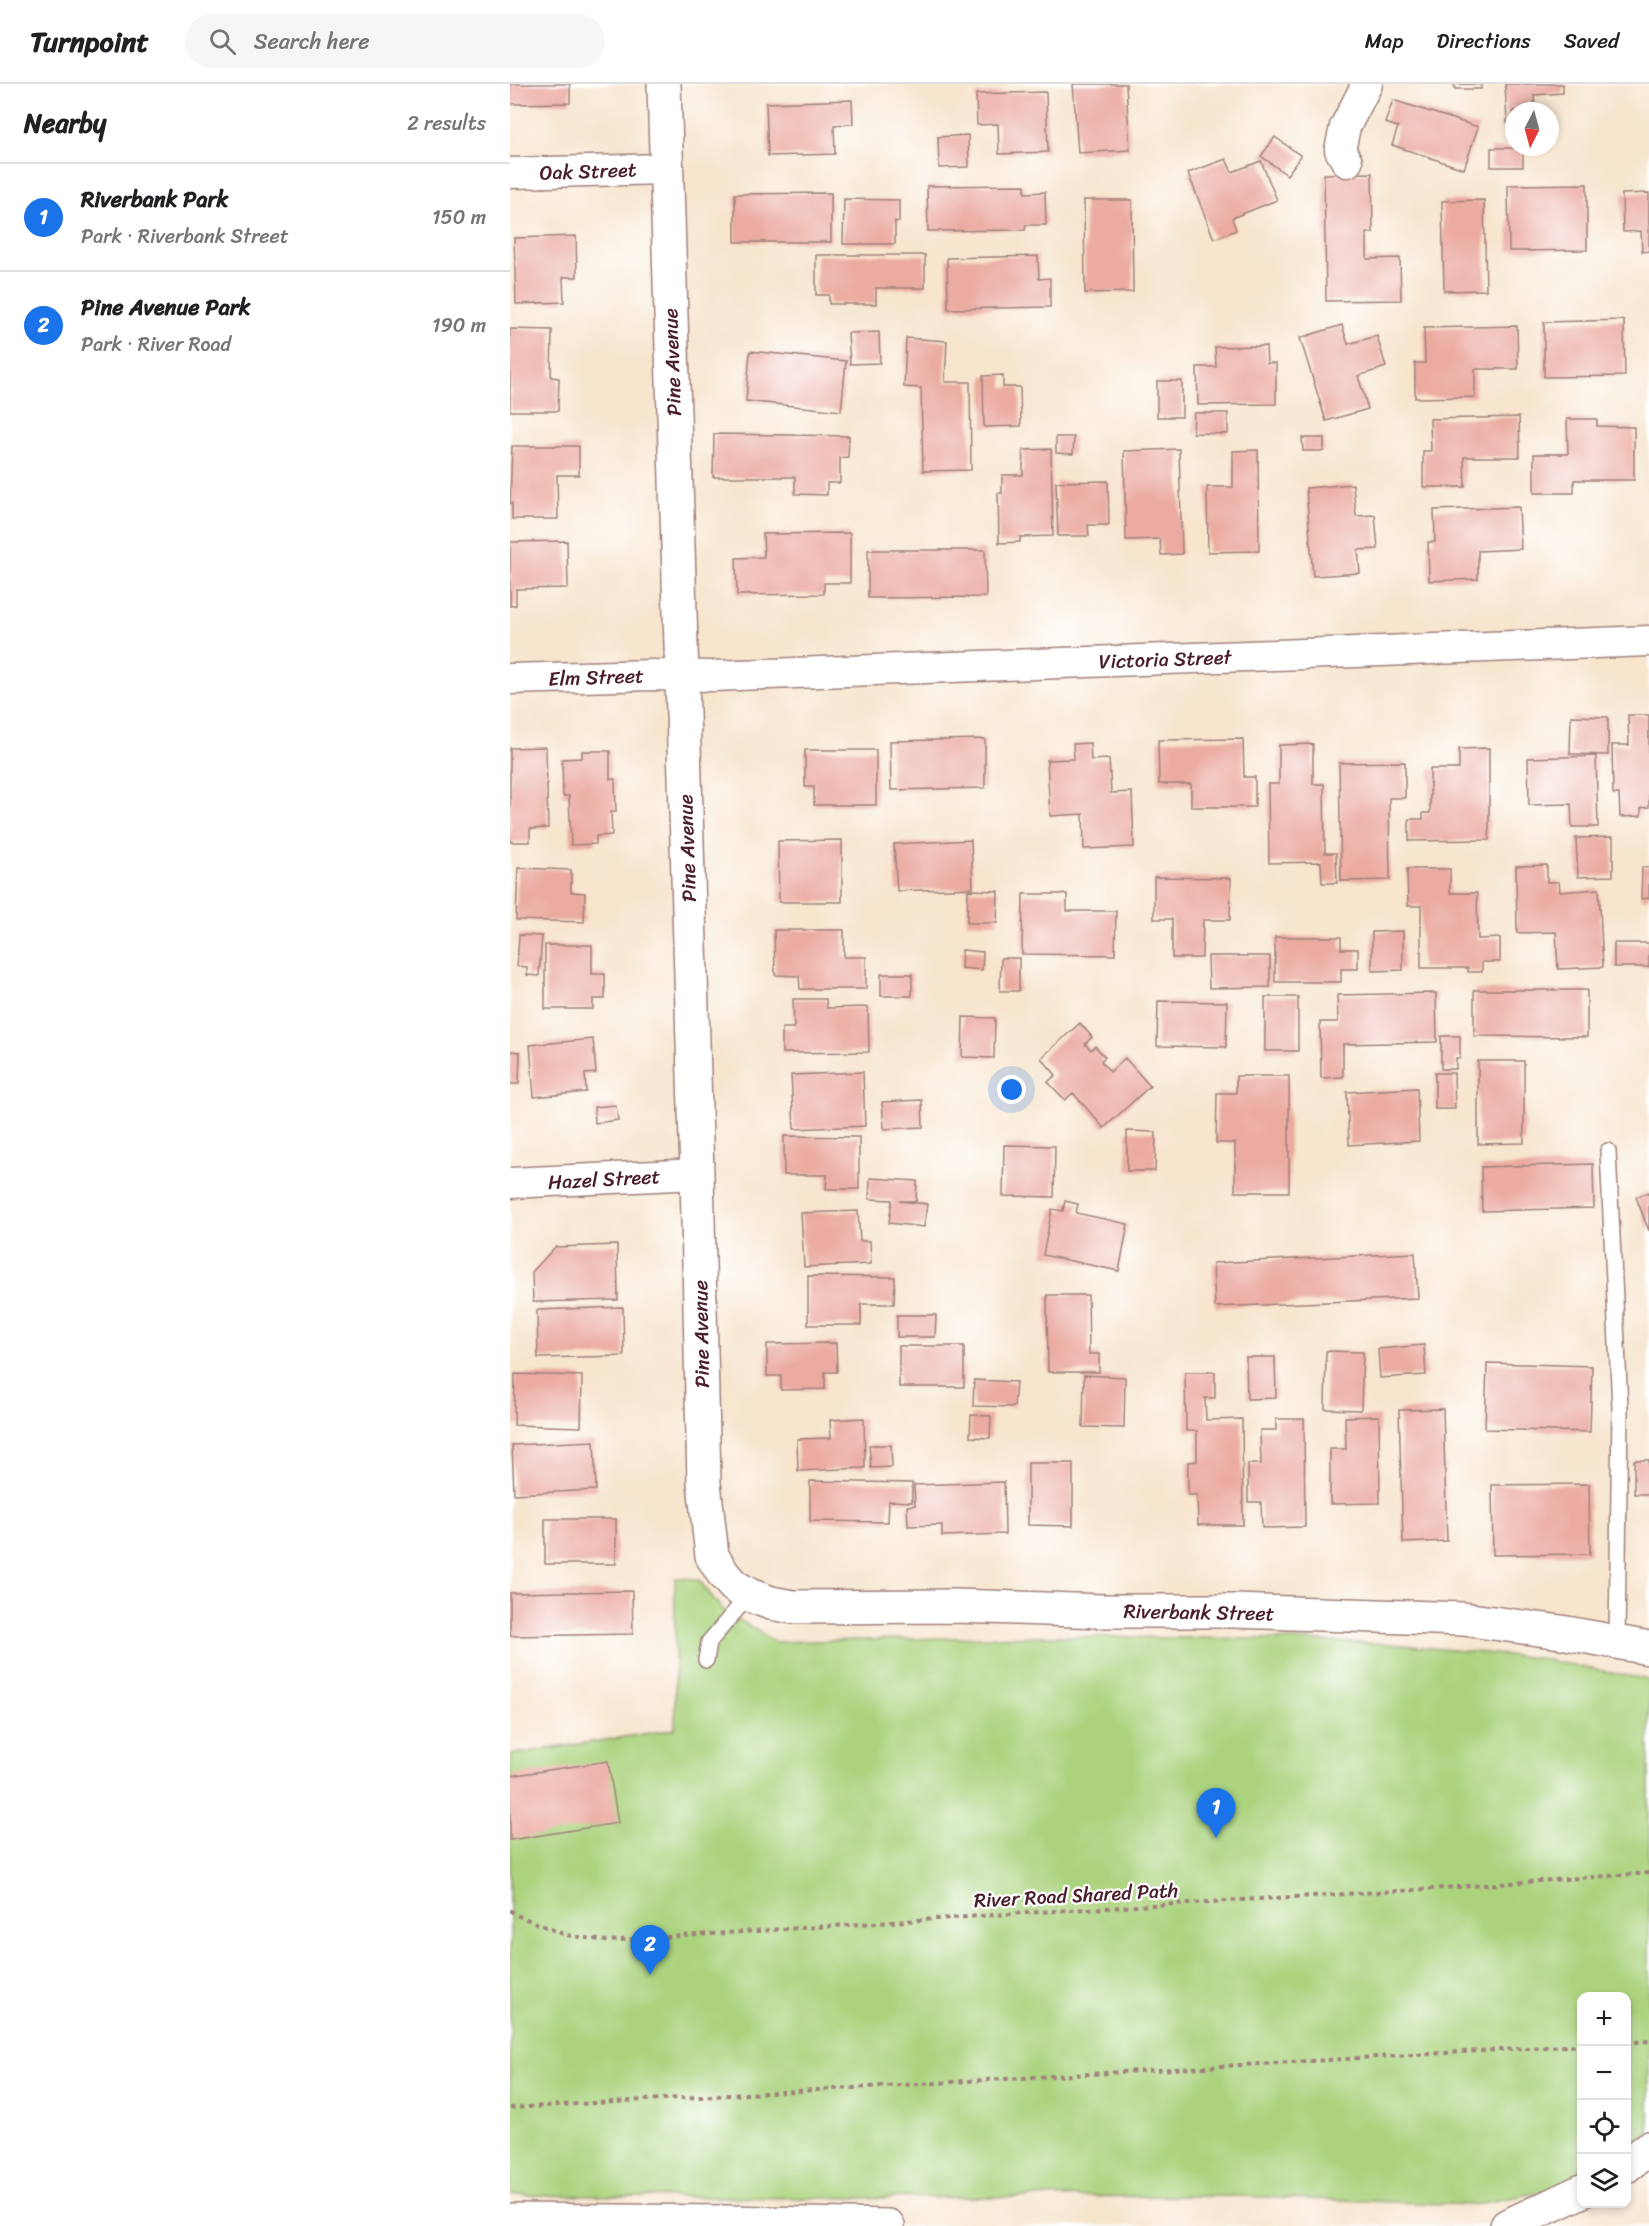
<!DOCTYPE html>
<html lang="en">
<head>
<meta charset="utf-8">
<style>
  body { margin:0; font-family:Sriracha,sans-serif; background:#f6f6f6; color:#202124 }
  .controls { position:absolute; right:18px; bottom:18px; display:grid; overflow:hidden; border-radius:12px; box-shadow:0 3px 9px #0003 }
  .controls button { width:54px; height:54px; display:grid; place-items:center; padding:0; border:0; border-bottom:2px solid #e0e0e0; background:#fff; color:#202124; font:30px sans-serif }
  .compass { position:absolute; left:995px; top:18px; width:54px; height:54px; border-radius:50%; background:#fff; box-shadow:0 3px 9px #0003; rotate:186deg }
  .you { position:absolute; left:502px; top:1006px; width:21px; height:21px; margin:-15px; border:4px solid #fff; border-radius:50%; background:#1a73e8; box-shadow:0 0 0 9px #1a73e833 }
  .badge { display:grid; place-items:center; width:39px; height:39px; border-radius:50%; background:#1a73e8; color:#fff; font-size:20px; font-weight:700 }
  .pin { position:absolute; translate:-50% -50px; filter:drop-shadow(0 2px 3px #0008) }
  .pin::after { content:''; position:absolute; top:32px; width:21px; height:18px; background:inherit; clip-path:polygon(0 0,100% 0,50% 100%) }
  .list { margin:0; padding:0; list-style:none }
  h2 { display:flex; justify-content:space-between; align-items:center; height:78px; margin:0; padding:0 24px; font-size:26px }
  h2 small { font-size:20px; font-weight:400; color:#757577 }
  .list li { display:grid; grid-template-columns:39px 1fr auto; gap:18px; align-items:center; box-sizing:border-box; height:108px; padding:0 24px; border-top:2px solid #e0e0e0 }
  .list b { display:block; font-size:22px; white-space:nowrap }
  .list p { margin:0; font-size:20px; white-space:nowrap; color:#757577 }
  .list em { font-size:20px; font-style:normal; color:#757577 }
  .icon { flex:none; width:33px; height:33px; fill:none; stroke:currentColor; stroke-width:2; stroke-linecap:round; stroke-linejoin:round }
  .map { position:relative; flex:none; width:1139px; height:2142px; overflow:hidden }
  header { display:flex; align-items:center; gap:36px; box-sizing:border-box; height:84px; padding:0 30px; background:#fff; border-bottom:2px solid #e0e0e0 }
  header strong { font-size:28px }
  nav { display:flex; gap:33px; margin-inline-start:auto; font-size:21px }
  .search { width:420px; height:54px; background:#f6f6f6; display:flex; align-items:center; gap:15px; box-sizing:border-box; padding:0 21px; border-radius:33px; color:#757577; font-size:22px }
  main { display:flex }
  aside { flex:1; background:#fff }
  .map>svg:first-child { display:block }
  .green { fill:#abd37e; stroke:#7a7954; stroke-width:1.5 }
  .building { fill:#ebaba1 }
  .lines { fill:none; stroke-linecap:round; stroke-linejoin:round }
  .service-casing { stroke:#a0827c; stroke-width:18 }
  .minor-casing { stroke:#a0827c; stroke-width:33 }
  .tertiary-casing { stroke:#a0827c; stroke-width:36 }
  .trunk-casing { stroke:#a0827c; stroke-width:36 }
  .path { stroke:#a0827c; stroke-width:4; stroke-dasharray:4.5 4.5; stroke-linecap:butt }
  .service { stroke:#fff; stroke-width:15 }
  .minor { stroke:#fff; stroke-width:30 }
  .tertiary { stroke:#fff; stroke-width:33 }
  .trunk { stroke:#fff; stroke-width:33 }
  .labels { text-anchor:middle; stroke-width:4.5; stroke-linejoin:round; paint-order:stroke }
  .street-label { font-size:20px; fill:#4a1f2b; stroke:#fff }
</style>
</head>
<body>
<header>
<strong>Turnpoint</strong>
<div class="search"><svg class="icon" aria-label="search" viewBox="0 0 24 24"><circle cx="10" cy="10" r="6"/><path d="M15 15l6 6"/></svg>Search here</div>
<nav><a>Map</a><a>Directions</a><a>Saved</a></nav>
</header>
<main>
<aside>
<h2>Nearby<small>2 results</small></h2>
<ul class="list">
<li><span class="badge">1</span><div><b>Riverbank Park</b><p>Park · Riverbank Street</p></div><em>150 m</em></li>
<li><span class="badge">2</span><div><b>Pine Avenue Park</b><p>Park · River Road</p></div><em>190 m</em></li>
</ul>
</aside>
<div class="map">
<svg width="1139" height="2142" viewBox="0 0 1139 2142">
  <rect width="100%" height="100%" fill="#fff"/>
  <filter id="ink" filterUnits="userSpaceOnUse"><feTurbulence type="fractalNoise" baseFrequency=".0167" numOctaves="2"/><feDisplacementMap in="SourceGraphic" scale="12" xChannelSelector="R" yChannelSelector="G"/><feConvolveMatrix kernelMatrix="1 2 1 2 8 2 1 2 1" color-interpolation-filters="sRGB"/></filter>
  <filter id="wash" filterUnits="userSpaceOnUse"><feTurbulence type="fractalNoise" baseFrequency=".008" numOctaves="4" result="noise"/><feDisplacementMap in="SourceGraphic" scale="24" xChannelSelector="R" yChannelSelector="G"/><feGaussianBlur stdDeviation="1.35" result="paint"/><feColorMatrix in="noise" values="0 0 0 0 0 0 0 0 0 0 0 0 0 0 0 0 0 1.4 0 .05"/><feComposite in="paint" operator="in"/></filter>
  <g filter="url(#wash)">
    <rect width="100%" height="100%" fill="#f7e5ce"/>
    <path class="green" d="M165 1494 188 1495 212 1525 265 1558 530 1552 756 1555 880 1560 1027 1574 1139 1596V2049L1117 2070 1116 1912H1072L1071 2094 1053 2104 962 2121 725 2112 290 2114 0 2111V1671L165 1645Z"/>
    <g id="blocks">
      <path class="building" d="M0 0H60V19L0 20Z
        M563 0H616L620 66 568 69Z
        M944 0H971V5H945Z
        M995 0H1053V9L1024 11 1025 27H1004V39H997Z
        M536 8 538 68 489 70 488 40 467 41 466 10Z
        M342 16 343 40 324 41 325 70 258 72 256 19Z
        M883 16 968 43 954 85 882 61 888 43 875 39Z
        M458 51 459 83 429 84 428 53Z
        M765 53 791 72 777 91 751 72Z
        M981 64H1013V83H981Z
        M716 75 722 88 751 77 767 116 722 134 726 146 704 155 678 89Z
        M862 89 863 149H857V175L890 174 891 216 816 217 814 90Z
        M1077 100V166L999 167 998 101Z
        M515 101V109L535 108 536 141H516L515 146 418 147 417 102Z
        M321 109V158H225V110Z
        M1139 109V167L1132 168 1131 147 1113 148 1112 110Z
        M334 115 389 116V138L385 137V160H333Z
        M574 116H622L623 208 575 209Z
        M974 116 976 206 934 207 932 117Z
        M66 152 67 193H53L54 218 6 220 4 154Z
        M306 171H415V204H366V220H319V211H306Z
        M528 172 529 195 540 194V223L438 225 437 174Z
        M1114 236 1115 292 1034 293V238Z
        M832 241 838 260 867 252 876 283 848 292 858 325 816 337 790 254Z
        M1007 242 1008 285H965V313L905 314V279H915L914 244Z
        M0 245 42 246 41 293 49 294 48 327H0Z
        M369 248 370 279 340 280 338 249Z
        M396 254 437 257 435 298H460L461 386 413 387 411 304 394 303Z
        M756 262 757 279H766V320L688 321 687 283H706L705 263Z
        M240 267 336 277 331 327 236 317Z
        M493 291V303H510L511 342 474 343 473 292Z
        M647 297H672V333H647Z
        M684 329H718V350L683 349Z
        M1009 333 1010 373H954L955 403H913V367H921L920 335Z
        M1057 335H1087V342L1124 343V396H1064V409H1024V370H1058Z
        M204 350 339 352 338 373 330 374V399H317V411L285 410V393H203Z
        M546 353H564L563 370 546 369Z
        M792 354H814V367H793Z
        M2 362H69V391H47L48 435H2V419H0Z
        M541 365 543 452 510 453V458L489 459 488 409H492V391H513V366Z
        M669 365 672 470 651 471 650 455 616 456 614 367Z
        M748 366 749 467 698 468 697 403H723V367Z
        M598 397 599 441H578L579 452H548L546 398Z
        M843 400 846 432 865 431 868 465 848 466 850 489 803 492 796 404Z
        M1009 423 1011 465 968 467V495L919 497 918 458H925L924 426Z
        M340 449V499H314V510L227 511 226 474 254 473 253 450Z
        M57 457 58 504 6 505V521L0 522V458Z
        M358 466H475L476 513 358 514Z
        M1118 631H1139V723L1131 724V732L1110 733 1109 710H1103L1102 661H1119Z
        M1061 632 1098 633V671L1060 670Z
        M475 655V704L381 706 380 657Z
        M733 655 734 693H745V723H681V700H649L648 656Z
        M580 659 581 676 599 675 601 709 622 708 624 763 574 765 573 730 540 732 537 676 564 675 563 660Z
        M803 660V700H814L815 769H826L827 799H812L811 778 759 779 758 700H769V661Z
        M36 663 38 744 20 745V758H0V664Z
        M979 664V756L899 757V735H913V729H920V685H949V665Z
        M295 666H366V721H304V703H295Z
        M72 667H100V695H105L106 728H101L102 751 86 752V760L61 761 59 712H53L52 675 72 674Z
        M1086 672 1088 743H1062L1061 720 1019 721 1018 674Z
        M895 678V714H879L880 796 831 797 829 679Z
        M1103 753V792L1068 793 1066 754Z
        M332 756V818H269L268 757Z
        M461 756 463 804 387 807 384 760Z
        M1037 781V798H1049L1050 808 1089 805 1093 883 1048 885 1046 848 1007 849 1006 782Z
        M1132 783H1139V814L1131 815Z
        M8 784 61 786V808L75 809 74 838 6 836Z
        M897 785H940V809H967L968 855 990 854V878H972V888H958V884H911V822H898Z
        M644 793 721 794 720 836H693L692 874H662V835H644Z
        M458 806 488 807 487 839H457Z
        M513 810H557V827H606L605 871 512 870Z
        M264 846H334V873H356V905H290L289 892 265 891Z
        M893 847V886L862 887V848Z
        M9 851 32 852 29 892 17 891V883L7 882Z
        M765 853H831V865H848V885H831V898H765Z
        M1104 859H1139V883H1104Z
        M35 861H82V890H95V915H83V925H35Z
        M452 866 473 868 472 886 451 884Z
        M698 872H760V903L699 904Z
        M491 874H509V907H490Z
        M371 890H402V912H371Z
        M964 906H1077V953L964 952Z
        M926 909 927 958 833 960V993L811 994 810 938H828L827 911Z
        M755 913H788V967H755Z
        M283 915H316L317 924 358 923 359 968 272 969V944H284Z
        M648 917 717 918 716 963 647 962Z
        M453 933 485 934 484 974 452 973Z
        M570 939 582 953 575 960 581 966 585 962 595 973 591 977 600 988 615 974 640 1002 594 1044 563 1009 555 1016 538 998 546 991 531 974Z
        M931 952H950V974H946V985H931Z
        M83 955 86 989 75 990 76 1008 24 1013 20 961Z
        M0 967 10 968 9 1000H0Z
        M968 977H1014V1059L968 1060Z
        M353 988 355 1042 284 1045 281 991Z
        M925 989H944L945 1025H925Z
        M726 992H779V1108H725V1059H706L707 1009H726Z
        M907 1004 909 1057 839 1061 837 1008Z
        M412 1016 413 1043 374 1045 372 1018Z
        M106 1021 108 1036 85 1039 84 1023Z
        M617 1047 646 1048 645 1087H617Z
        M274 1052 349 1053V1105H316L317 1091H274Z
        M494 1061 545 1062 544 1113 493 1112Z
        M1083 1080 1084 1124 972 1127 971 1083Z
        M360 1094 407 1097 406 1117H389L417 1120 414 1143 379 1139 382 1116 359 1115Z
        M1139 1108V1147L1126 1113Z
        M555 1117 568 1120 566 1129 618 1140 609 1187 533 1171 542 1125 553 1127Z
        M348 1127 350 1157H360L361 1180 294 1183 291 1129Z
        M107 1161 108 1216 23 1218 22 1188 45 1163Z
        M905 1169 908 1214 705 1223 703 1179Z
        M298 1192 385 1193 384 1220H351V1241H298Z
        M537 1211H578L579 1270H589V1288H538Z
        M113 1223 114 1272 28 1274 27 1226Z
        M387 1231H426L425 1253H387Z
        M326 1259 327 1288H315V1305L271 1306V1292H257V1260Z
        M914 1261 916 1291 870 1294 868 1265Z
        M389 1262H454V1303H389Z
        M816 1267 853 1268 851 1326 815 1325Z
        M736 1273H765L766 1314 737 1315Z
        M977 1279 1082 1282 1080 1348 975 1345Z
        M675 1288H705V1314H695L696 1336 732 1335 733 1441H688L687 1411H678V1378L687 1377V1347H676Z
        M5 1290 72 1292 71 1343 4 1341Z
        M574 1291 615 1293 614 1344 573 1343Z
        M464 1296 506 1298 504 1323 463 1322Z
        M933 1325 937 1457 893 1459 889 1326Z
        M461 1331 481 1332 480 1354 460 1353Z
        M869 1332 870 1419 820 1420V1365H836L835 1333Z
        M354 1334 355 1384 288 1387 287 1355 321 1354 320 1336Z
        M766 1335H794L795 1443 752 1444 751 1418H738V1380H751L750 1346H766Z
        M84 1357 86 1406 4 1410 2 1361Z
        M359 1361H381L382 1383 361 1384Z
        M1124 1376H1139V1410H1124Z
        M518 1379H563V1442L518 1441Z
        M300 1397 402 1399V1418L379 1417 378 1438 300 1437Z
        M494 1398 495 1450 432 1452V1441L398 1442 397 1422 405 1421 404 1401Z
        M1079 1400 1080 1470 983 1471 982 1401Z
        M35 1435H106V1480H35Z
        M122 1507 123 1550 0 1552V1509Z
        M98 1677 108 1739 0 1756V1692Z"/>
    </g>
  </g>
  <g filter="url(#ink)">
    <use href="#blocks" fill-opacity="0" stroke="#a0827c" stroke-width="1.5"/>
    <g class="lines">
      <defs>
        <path id="service" d="M1098 1067 1110 1324 1107 1558
          M196 1576 199 1558 239 1511"/>
        <path id="minor" d="M837 78 830 66 835 43 857 0
          M0 89 156 85
          M0 595 142 591 203 592 1139 557
          M0 1099 187 1090"/>
        <path id="tertiary" d="M154 0 187 1090 194 1399 202 1472 214 1491 224 1502 239 1511 261 1519 283 1523 445 1522 594 1527H723L953 1535 1051 1548 1139 1564"/>
        <path id="trunk" d="M1116 2082 1139 2064
          M0 2136 216 2138 378 2142
          M997 2142 1072 2107"/>
      </defs>
      <use href="#service" class="service-casing"/>
      <use href="#minor" class="minor-casing"/>
      <use href="#tertiary" class="tertiary-casing"/>
      <use href="#trunk" class="trunk-casing"/>
      <path class="path" d="M0 1826 6 1831 56 1851 97 1857 560 1826 905 1806 1139 1789
        M1116 1959 1139 1957
        M0 2024 1072 1961"/>
      <use href="#service" class="service"/>
      <use href="#minor" class="minor"/>
      <use href="#tertiary" class="tertiary"/>
      <use href="#trunk" class="trunk"/>
    </g>
  </g>
  <g class="labels">
    <g class="street-label">
      <text transform="translate(78 87) rotate(-2)" y="7">Oak Street</text>
      <text transform="translate(162 278) rotate(-92)" y="7">Pine Avenue</text>
      <text transform="translate(655 575) rotate(-2)" y="7">Victoria Street</text>
      <text transform="translate(86 593) rotate(-2)" y="7">Elm Street</text>
      <text transform="translate(177 764) rotate(-92)" y="7">Pine Avenue</text>
      <text transform="translate(94 1095) rotate(-3)" y="7">Hazel Street</text>
      <text transform="translate(191 1250) rotate(-91)" y="7">Pine Avenue</text>
      <text transform="translate(689 1528) rotate(1)" y="7">Riverbank Street</text>
      <text transform="translate(566 1811) rotate(-3)" y="7">River Road Shared Path</text>
    </g>
  </g>
</svg>
<div class="controls">
<button>+</button>
<button>−</button>
<button><svg class="icon" aria-label="locate" viewBox="0 0 24 24"><circle cx="12" cy="12" r="6"/><path d="M12 2v4M12 18v4M2 12h4M18 12h4"/></svg></button>
<button><svg class="icon" aria-label="layers" viewBox="0 0 24 24"><path d="M12 4l9 5-9 5-9-5zM3 14l9 5 9-5"/></svg></button>
</div>
<svg class="compass" viewBox="-18 -18 36 36"><path d="M0-13l5 13h-10z" fill="#e53935"/><path d="M0 13l5-13h-10z" fill="#757577"/></svg>
<div class="you"></div>
<div class="pin badge" style="left:706px;top:1754px">1</div>
<div class="pin badge" style="left:140px;top:1891px">2</div>
</div>
</main>
</body>
</html>
